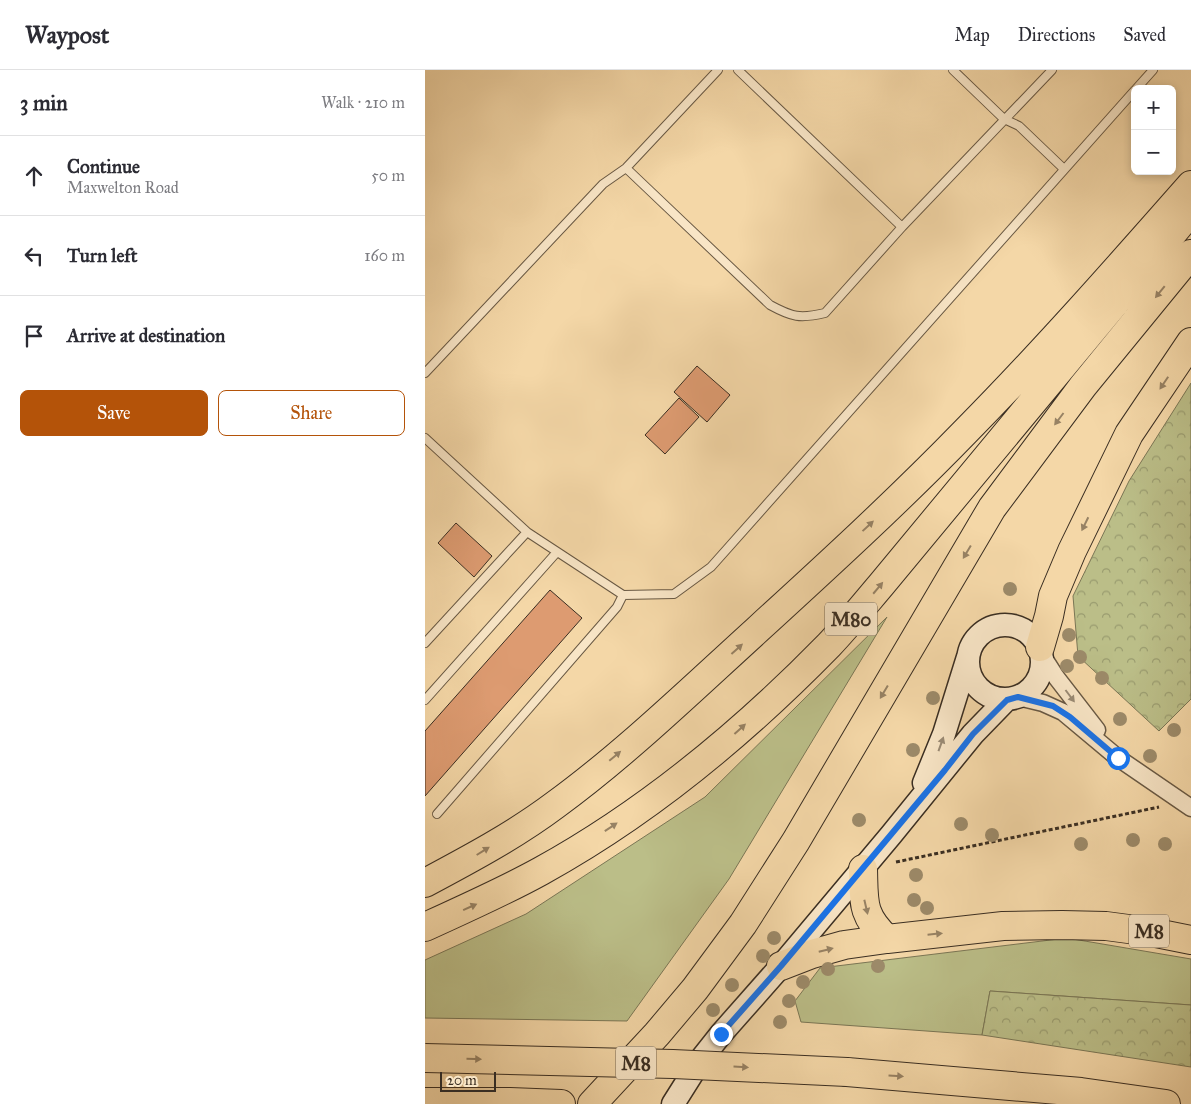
<!DOCTYPE html>
<html lang="en">
<head>
<meta charset="utf-8">
<style>
  body { margin:0; font-family:"IM FELL Great Primer",serif; background:#f7f7f7; color:#2b2b33 }
  .controls { position:absolute; right:15px; top:15px; display:grid; overflow:hidden; border-radius:8px; box-shadow:0 2px 8px #0003 }
  .controls button { width:45px; height:45px; display:grid; place-items:center; padding:0; border:0; border-bottom:1px solid #e1e1e2; background:#fff; color:#2b2b33; font:25px sans-serif }
  .scale { position:absolute; left:15px; bottom:12px; width:56px; box-sizing:border-box; padding-left:5px; border:2px solid #3a2e22; border-top:0; font-size:14px; line-height:18px; white-space:nowrap; color:#3a2e22; -webkit-text-stroke:4px #f8e5c6; paint-order:stroke }
  .stop { position:absolute; width:15px; height:15px; margin:-11px; border:4px solid #1a73e8; border-radius:50%; background:#fff }
  .stop.end { background:#1a73e8; border-color:#fff; box-shadow:0 1px 5px #0008 }
  .list { margin:0; padding:0; list-style:none }
  h2 { display:flex; justify-content:space-between; align-items:center; height:65px; margin:0; padding:0 20px; font-size:21px }
  h2 small { font-size:16px; font-weight:400; color:#7c7c81 }
  .list li { display:grid; grid-template-columns:32px 1fr auto; gap:15px; align-items:center; box-sizing:border-box; height:80px; padding:0 20px; border-top:1px solid #e1e1e2 }
  .list b { display:block; font-size:19px; white-space:nowrap }
  .list p { margin:0; font-size:16px; white-space:nowrap; color:#7c7c81 }
  .list em { font-size:16px; font-style:normal; color:#7c7c81 }
  .actions { display:flex; gap:10px; padding:15px 20px }
  .actions a { flex:1; padding:11px 0; border:1px solid #b45309; border-radius:8px; text-align:center; font-size:18px; color:#b45309 }
  .actions .main { background:#b45309; color:#fff }
  .icon { flex:none; width:28px; height:28px; fill:none; stroke:currentColor; stroke-width:2; stroke-linecap:round; stroke-linejoin:round }
  .map { position:relative; flex:none; width:766px; height:1034px; overflow:hidden }
  header { display:flex; align-items:center; gap:30px; box-sizing:border-box; height:70px; padding:0 25px; background:#fff; border-bottom:1px solid #e1e1e2 }
  header strong { font-size:24px }
  nav { display:flex; gap:28px; margin-inline-start:auto; font-size:18px }
  main { display:flex }
  aside { flex:1; background:#fff }
  .map>svg:first-child { display:block }
  .grass { fill:#bbbe88; stroke:#7a7655 }
  .forest { fill:url(#forest-crowns); stroke:#7a7655 }
  .building { fill:#dd9b71; stroke:#3a2e22 }
  .lines { fill:none; stroke-linecap:round; stroke-linejoin:round }
  .lane-casing { stroke:#685843; stroke-width:10 }
  .street-casing { stroke:#685843; stroke-width:19 }
  .secondary-casing { stroke:#3a2e22; stroke-width:25 }
  .highway-casing { stroke:#3a2e22; stroke-width:30 }
  .path { stroke:#3a2e22; stroke-width:3; stroke-dasharray:4 2.5; stroke-linecap:butt }
  .lane { stroke:#f8e5c6; stroke-width:8 }
  .street { stroke:#f8e5c6; stroke-width:16 }
  .secondary { stroke:#f8e5c6; stroke-width:22 }
  .highway { stroke:#f4d7a7; stroke-width:28 }
  .highway-bridge-casing { stroke:#3a2e22; stroke-width:30; stroke-linecap:butt }
  .highway-bridge { stroke:#f4d7a7; stroke-width:28 }
  .tree { fill:#9c8a69 }
  .oneway { fill:#978264 }
  .oneway2 { fill:#998a74 }
  .route { stroke:#1a73e8; stroke-width:6 }
  .labels { text-anchor:middle; stroke-width:5; stroke-linejoin:round; paint-order:stroke }
  .shield { fill:#f8e5c6; stroke:#736553; stroke-width:1 }
  .shield-label { font-size:19px; font-weight:bold; fill:#3a2e22 }
</style>
</head>
<body>
<header>
<strong>Waypost</strong>
<nav><a>Map</a><a>Directions</a><a>Saved</a></nav>
</header>
<main>
<aside>
<h2>3 min<small>Walk · 210 m</small></h2>
<ul class="list">
<li><svg class="icon" aria-label="ahead" viewBox="0 0 24 24"><path d="M12 20V5M6 11l6-6 6 6"/></svg><div><b>Continue</b><p>Maxwelton Road</p></div><em>50 m</em></li>
<li><svg class="icon" aria-label="left" viewBox="0 0 24 24"><path d="M17 20v-9H6M10 6l-5 5 5 5"/></svg><div><b>Turn left</b></div><em>160 m</em></li>
<li><svg class="icon" aria-label="arrive" viewBox="0 0 24 24"><path d="M6 21V4h12l-3 4 3 4H6"/></svg><div><b>Arrive at destination</b></div></li>
</ul>
<div class="actions"><a class="main">Save</a><a>Share</a></div>
</aside>
<div class="map">
<svg width="766" height="1034" viewBox="0 0 766 1034">
  <defs>
    <pattern id="forest-crowns" width="20" height="18" patternUnits="userSpaceOnUse" patternTransform="scale(1.25)"><rect width="20" height="18" fill="#bbbe88"/><path d="M2 6a3 3 0 1 1 6 0M12 15a3 3 0 1 1 6 0" fill="none" stroke="#999b6f"/></pattern>
  </defs>
  <rect width="100%" height="100%" fill="#f4d7a7"/>
  <filter id="stains"><feTurbulence type="fractalNoise" baseFrequency=".004" numOctaves="4"/><feColorMatrix values="0 0 0 0 .2 0 0 0 0 .09 0 0 0 0 .02 0 0 0 .5 -.17"/></filter>
  <radialGradient id="worn" r=".72"><stop offset=".6" stop-color="#630" stop-opacity="0"/><stop offset="1" stop-color="#630" stop-opacity=".3"/></radialGradient>
  <path class="grass" d="M462 547 304 809 202 951 0 948V890L101 844 280 727Z
    M642 868 766 889V935L565 921 557 965 376 952 370 931 395 898Z"/>
  <path class="forest" d="M766 313V629L734 661 653 586 648 526 704 411Z
    M565 921 766 935V997L557 965Z"/>
  <path class="building" d="M272 296 305 325 282 352 249 322Z
    M254 328 274 347 240 384 220 365Z
    M31 453 67 486 49 507 13 473Z
    M125 520 157 548 0 726V661Z"/>
  <g class="lines">
    <defs>
      <path id="lane" d="M313 0 477 157
        M528 0 579 49 594 56 639 99
        M711 19 728 0
        M201 98 345 235C367 247 375 249 400 243L477 157 627 0
        M0 303 178 114 201 98 293 0
        M0 368 102 462
        M0 573 102 462 198 525 249 524 286 497 710 20
        M0 630 132 482
        M12 744 192 537 198 525"/>
      <path id="street" d="M617 585 631 607 672 660
        M593 627 618 633 638 642 693 688 766 738"/>
      <path id="secondary" d="M543 592a37 37 0 1 1 74 0a37 37 0 1 1-74 0Z
        M499 713 519 664 543 587
        M248 1034 277 988 296 964 356 896 466 765 548 664 582 629"/>
      <path id="highway" d="M615 577 624 546 628 526 647 481 704 364 766 272
        M438 799C439 831 436 845 462 869
        M0 813C45 789 90 765 130 735 200 684 267 619 332 560 402 496 473 431 540 362 618 283 692 199 766 115
        M0 857C39 839 78 822 116 801 223 742 319 662 404 575 422 556 439 535 456 515L766 141
        M356 896 387 884 419 875 462 869 578 856 637 855 681 856 726 862 766 870
        M422 1002 656 1022 741 1034
        M0 1032H85L136 1034
        M167 1034 232 964 270 919 318 854 371 771 567 438 658 316 766 184"/>
    </defs>
    <use href="#lane" class="lane-casing"/>
    <use href="#street" class="street-casing"/>
    <use href="#secondary" class="secondary-casing"/>
    <use href="#highway" class="highway-casing"/>
    <path class="path" d="M471 792 734 737"/>
    <use href="#lane" class="lane"/>
    <use href="#street" class="street"/>
    <use href="#secondary" class="secondary"/>
    <use href="#highway" class="highway"/>
    <defs>
      <path id="highway-bridge" d="M0 988 248 994 422 1002"/>
    </defs>
    <use href="#highway-bridge" class="highway-bridge-casing"/>
    <use href="#highway-bridge" class="highway-bridge"/>
  </g>
  <g class="tree">
    <circle cx="585" cy="519" r="7"/>
    <circle cx="644" cy="565" r="7"/>
    <circle cx="655" cy="587" r="7"/>
    <circle cx="642" cy="596" r="7"/>
    <circle cx="677" cy="608" r="7"/>
    <circle cx="508" cy="628" r="7"/>
    <circle cx="695" cy="649" r="7"/>
    <circle cx="749" cy="660" r="7"/>
    <circle cx="488" cy="680" r="7"/>
    <circle cx="725" cy="686" r="7"/>
    <circle cx="434" cy="750" r="7"/>
    <circle cx="536" cy="754" r="7"/>
    <circle cx="567" cy="765" r="7"/>
    <circle cx="708" cy="770" r="7"/>
    <circle cx="656" cy="774" r="7"/>
    <circle cx="740" cy="774" r="7"/>
    <circle cx="491" cy="805" r="7"/>
    <circle cx="489" cy="830" r="7"/>
    <circle cx="502" cy="838" r="7"/>
    <circle cx="349" cy="868" r="7"/>
    <circle cx="338" cy="886" r="7"/>
    <circle cx="453" cy="896" r="7"/>
    <circle cx="403" cy="899" r="7"/>
    <circle cx="378" cy="912" r="7"/>
    <circle cx="307" cy="915" r="7"/>
    <circle cx="364" cy="931" r="7"/>
    <circle cx="288" cy="940" r="7"/>
    <circle cx="355" cy="952" r="7"/>
  </g>
  <defs><path id="oneway-solid" d="M-6-.8H1V-3.2L6.5 0L1 3.2V.8H-6Z" transform="scale(1.25)"/></defs>
  <g class="oneway">
    <use href="#oneway-solid" transform="translate(735 222) rotate(129)"/>
    <use href="#oneway-solid" transform="translate(739 313) rotate(124)"/>
    <use href="#oneway-solid" transform="translate(634 349) rotate(127)"/>
    <use href="#oneway-solid" transform="translate(660 454) rotate(116)"/>
    <use href="#oneway-solid" transform="translate(443 456) rotate(-43)"/>
    <use href="#oneway-solid" transform="translate(542 482) rotate(121)"/>
    <use href="#oneway-solid" transform="translate(453 518) rotate(-50)"/>
    <use href="#oneway-solid" transform="translate(312 579) rotate(-42)"/>
    <use href="#oneway-solid" transform="translate(459 622) rotate(121)"/>
    <use href="#oneway-solid" transform="translate(315 659) rotate(-42)"/>
    <use href="#oneway-solid" transform="translate(190 686) rotate(-40)"/>
    <use href="#oneway-solid" transform="translate(186 757) rotate(-34)"/>
    <use href="#oneway-solid" transform="translate(58 781) rotate(-32)"/>
    <use href="#oneway-solid" transform="translate(45 837) rotate(-24)"/>
    <use href="#oneway-solid" transform="translate(441 837) rotate(77)"/>
    <use href="#oneway-solid" transform="translate(510 864) rotate(-6)"/>
    <use href="#oneway-solid" transform="translate(401 880) rotate(-14)"/>
    <use href="#oneway-solid" transform="translate(49 989) rotate(1)"/>
    <use href="#oneway-solid" transform="translate(316 997) rotate(3)"/>
    <use href="#oneway-solid" transform="translate(471 1006) rotate(4)"/>
  </g>
  <g class="oneway2">
    <use href="#oneway-solid" transform="translate(645 626) rotate(53)"/>
    <use href="#oneway-solid" transform="translate(516 674) rotate(-70)"/>
  </g>
  <g class="lines">
    <path class="route" d="M296 964 356 896 520 700 548 664 582 630 593 627 628 636 645 647 693 688"/>
  </g>
  <g class="labels">
    <g class="shield">
      <rect x="400" y="532.5" width="52" height="33" rx="4"/>
      <rect x="704" y="844.5" width="40" height="33" rx="4"/>
      <rect x="191" y="976.5" width="40" height="33" rx="4"/>
    </g>
    <g class="shield-label">
      <text x="426" y="556">M80</text>
      <text x="724" y="868">M8</text>
      <text x="211" y="1000">M8</text>
    </g>
  </g>
  <rect width="100%" height="100%" filter="url(#stains)"/>
  <rect width="100%" height="100%" fill="url(#worn)"/>
</svg>
<div class="controls">
<button>+</button>
<button>−</button>
</div>
<div class="scale">20 m</div>
<div class="stop" style="left:693px;top:688px"></div>
<div class="stop end" style="left:296px;top:964px"></div>
</div>
</main>
</body>
</html>
